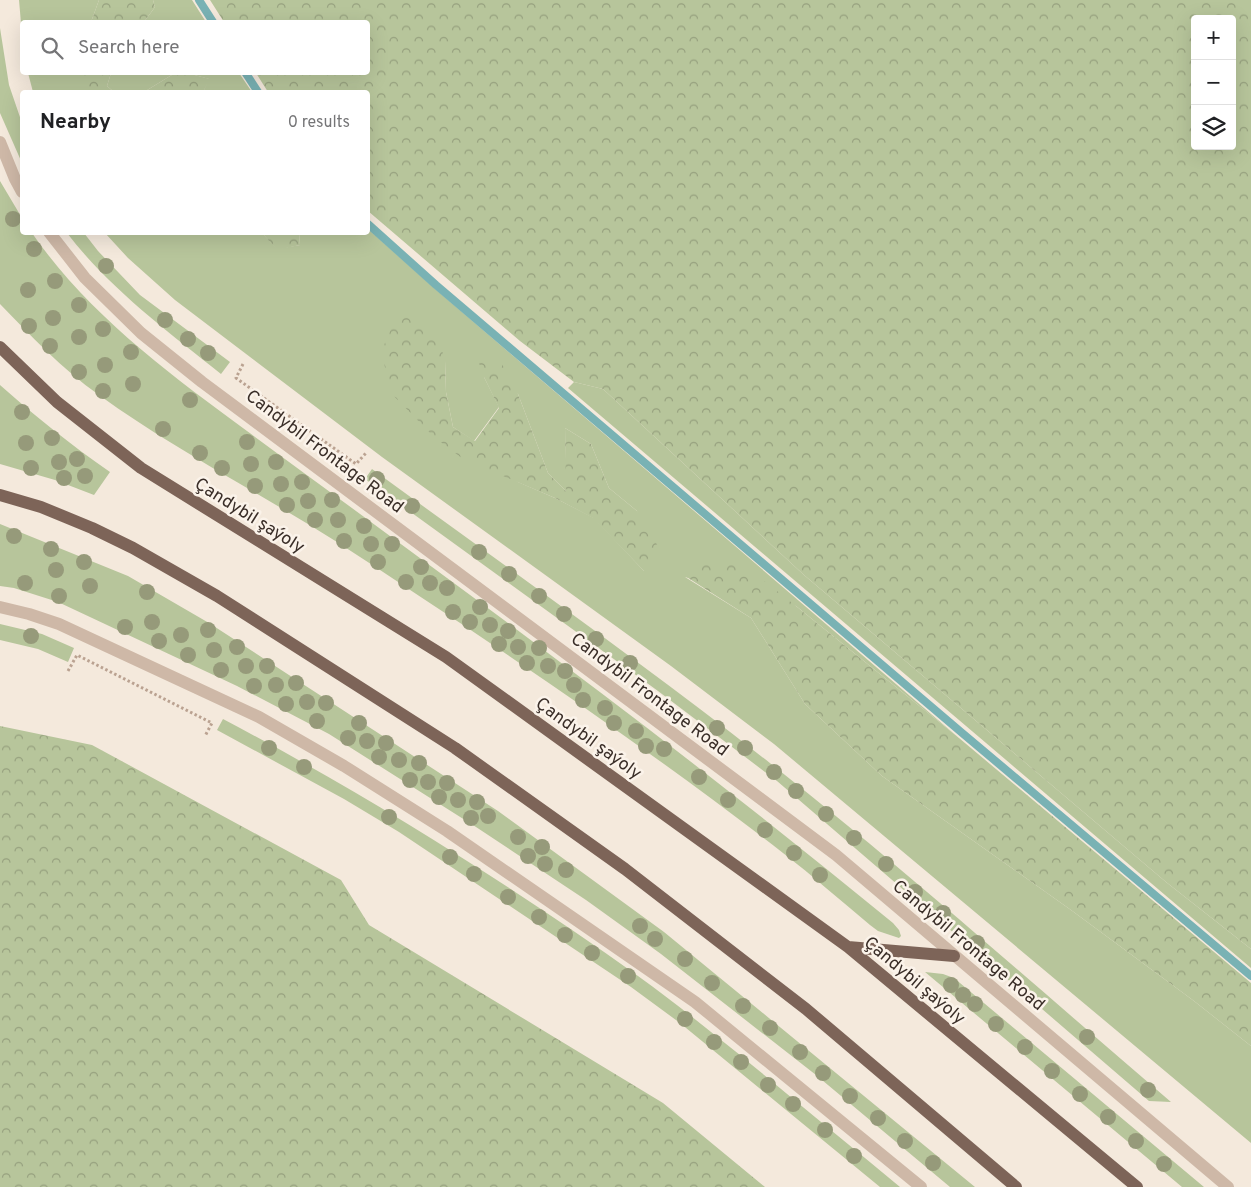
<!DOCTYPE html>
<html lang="en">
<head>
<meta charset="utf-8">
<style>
  body { margin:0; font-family:Overpass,sans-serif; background:#f2f2f2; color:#202124 }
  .controls { position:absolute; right:15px; top:15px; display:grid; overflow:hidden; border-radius:5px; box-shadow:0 5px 20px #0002 }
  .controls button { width:45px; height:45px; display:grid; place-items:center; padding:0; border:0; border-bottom:1px solid #e0e0e0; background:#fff; color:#202124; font:25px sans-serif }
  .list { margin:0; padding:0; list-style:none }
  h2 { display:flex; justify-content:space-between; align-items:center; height:65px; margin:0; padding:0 20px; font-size:21px }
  h2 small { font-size:16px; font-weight:400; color:#757577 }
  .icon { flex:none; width:28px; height:28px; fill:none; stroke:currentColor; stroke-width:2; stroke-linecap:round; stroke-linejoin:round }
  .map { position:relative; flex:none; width:1251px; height:1187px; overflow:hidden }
  .search { position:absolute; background:#fff; box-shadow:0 5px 20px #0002; left:20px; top:20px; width:350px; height:55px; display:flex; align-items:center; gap:12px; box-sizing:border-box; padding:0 18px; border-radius:5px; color:#757577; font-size:19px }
  .panel { position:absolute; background:#fff; box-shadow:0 5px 20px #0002; left:20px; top:90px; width:350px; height:145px; border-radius:5px }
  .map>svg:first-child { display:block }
  .grass { fill:#b7c59b; fill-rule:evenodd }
  .forest { fill:url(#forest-crowns); fill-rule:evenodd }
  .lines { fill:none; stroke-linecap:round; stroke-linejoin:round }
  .stream { stroke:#79b2b4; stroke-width:8 }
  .path { stroke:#baa291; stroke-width:3; stroke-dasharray:2.5 2.5; stroke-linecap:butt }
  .minor { stroke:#ceb8a7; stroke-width:12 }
  .major { stroke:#7d6458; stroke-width:12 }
  .tree { fill:#969a7a }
  .labels { text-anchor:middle; stroke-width:5; stroke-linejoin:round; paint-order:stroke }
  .street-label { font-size:18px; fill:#3a2e28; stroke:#fbf3ea }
</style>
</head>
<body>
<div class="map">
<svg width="1251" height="1187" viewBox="0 0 1251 1187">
  <defs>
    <pattern id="forest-crowns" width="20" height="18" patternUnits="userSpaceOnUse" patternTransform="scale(1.25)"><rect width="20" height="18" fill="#b7c59b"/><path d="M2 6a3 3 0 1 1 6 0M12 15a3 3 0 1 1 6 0" fill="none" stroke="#96a07e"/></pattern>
  </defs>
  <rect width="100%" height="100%" fill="#f4e9dc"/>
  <path class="grass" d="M19 0H99L91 22H22V35Z
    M153 0H192L206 22H144L155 7Z
    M0 28 9 85 22 123V163L0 113Z
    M28 73H81V92H33Z
    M111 73H175L144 92H114L107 86Z
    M187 73H239L252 92H203L209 79Z
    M0 181 22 218V232L32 233C88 314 168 373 247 431 301 471 355 510 409 550 573 670 735 793 893 923L899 930 901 936 899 938 878 931 870 925C841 901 813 876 783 853 640 742 489 641 337 542 258 492 175 450 99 395 62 369 31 336 0 304Z
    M368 229 434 288 959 738 796 606 685 577 751 618 805 704 882 776 1071 910 1194 1001 1251 1046V1143L774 744 671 666 382 457 175 300 128 258 105 233H262L277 249 300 245 299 233 368 232ZM445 361 446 392 453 427 474 441 499 407 484 377 518 394 548 473 567 492 565 428 591 444 609 488 637 511 644 571 594 518 555 498 518 482 390 391Z
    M67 233H84L98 251 140 295 230 362 221 374C166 330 110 289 67 233Z
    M574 382 603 389 804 575 1166 882 1251 949V968L568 388Z
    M0 385C35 416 71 445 110 472L94 495 55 480 0 464Z
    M372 469C509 569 647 666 780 771 914 877 1041 991 1171 1102L1149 1101 777 781 658 691 365 479Z
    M0 524 128 576 209 623 498 811 664 932 975 1187H950L816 1075 661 954 586 900 476 827 329 734 237 686 58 602 14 588 0 586Z
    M0 624 42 634 74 648 68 662 38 649 0 640Z
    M223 719C367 795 506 882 638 976 673 1001 706 1028 740 1055 793 1099 847 1143 900 1187H880L680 1023 631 987 399 832 344 799 217 730Z
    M925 972 943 974 954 978 1204 1187H1182Z"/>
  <path class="forest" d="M99 0H153L155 7 144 22H91Z
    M210 0H1251V949L1166 882 804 575 603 389 574 382 520 341 368 211V92H268L256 73 368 72V22H224ZM1195 19H1232V146H1195Z
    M81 73H111L107 86 114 92H81Z
    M175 73H187L210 79 203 92H144Z
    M262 233H299L300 245 277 250Z
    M409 313 437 333 445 361 446 392 453 427 475 441 499 408 484 377 474 349 502 364 518 394 548 473 566 491 565 428 591 444 609 488 637 511 659 548 644 571 593 518 555 498 463 459 434 437 389 391 382 350 396 317Z
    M719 561 749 569 796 606 959 738 1251 983V1046L1194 1001 1071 910 882 776 805 704 751 618 685 576 698 565Z
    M0 726 92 745 341 880 369 925 663 1103 765 1187H0Z"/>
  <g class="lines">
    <path class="stream" d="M199 0 213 22
      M245 72 258 92
      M368 224 436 285 961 732 1251 976"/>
    <path class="path" d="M243 364 236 378 356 464 366 453
      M68 671 77 655 212 723 205 736"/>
    <path class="minor" d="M0 142 15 179 22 192
      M49 232 85 278 141 333 202 382 836 855 1228 1187
      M0 607 29 614 59 624 259 717 344 766 447 831 695 1002 921 1187"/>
    <path class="major" d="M0 347 57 402 141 468 446 657 848 947 1137 1187
      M0 495 41 507 92 528 133 548 217 596 455 748 625 869 806 1009 1016 1187
      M848 947 954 956"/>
  </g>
  <g class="tree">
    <circle cx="13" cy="219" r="8"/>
    <circle cx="34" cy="249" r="8"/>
    <circle cx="106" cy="266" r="8"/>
    <circle cx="55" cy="281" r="8"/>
    <circle cx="28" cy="290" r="8"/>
    <circle cx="79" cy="305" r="8"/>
    <circle cx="53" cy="318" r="8"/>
    <circle cx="165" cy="320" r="8"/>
    <circle cx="29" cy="326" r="8"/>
    <circle cx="103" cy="329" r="8"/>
    <circle cx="79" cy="337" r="8"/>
    <circle cx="188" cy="339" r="8"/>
    <circle cx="50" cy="346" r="8"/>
    <circle cx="131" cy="352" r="8"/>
    <circle cx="208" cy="353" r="8"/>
    <circle cx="105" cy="365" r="8"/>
    <circle cx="79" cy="372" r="8"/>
    <circle cx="133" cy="384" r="8"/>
    <circle cx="103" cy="391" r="8"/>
    <circle cx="190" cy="400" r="8"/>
    <circle cx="22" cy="412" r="8"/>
    <circle cx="163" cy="429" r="8"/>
    <circle cx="52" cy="438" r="8"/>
    <circle cx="247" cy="442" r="8"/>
    <circle cx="26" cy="443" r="8"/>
    <circle cx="200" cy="453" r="8"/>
    <circle cx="77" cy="459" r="8"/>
    <circle cx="59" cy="462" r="8"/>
    <circle cx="276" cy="462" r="8"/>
    <circle cx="251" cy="464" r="8"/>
    <circle cx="31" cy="468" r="8"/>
    <circle cx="222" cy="468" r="8"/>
    <circle cx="85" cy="476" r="8"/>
    <circle cx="64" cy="478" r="8"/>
    <circle cx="377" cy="479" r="8"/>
    <circle cx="302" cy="482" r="8"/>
    <circle cx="281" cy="484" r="8"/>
    <circle cx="255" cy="486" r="8"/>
    <circle cx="332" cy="500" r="8"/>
    <circle cx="308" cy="501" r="8"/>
    <circle cx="287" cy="505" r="8"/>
    <circle cx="412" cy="506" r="8"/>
    <circle cx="315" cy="520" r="8"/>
    <circle cx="338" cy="520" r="8"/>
    <circle cx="364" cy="526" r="8"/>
    <circle cx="14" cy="536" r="8"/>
    <circle cx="344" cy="541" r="8"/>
    <circle cx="371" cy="544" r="8"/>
    <circle cx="392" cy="544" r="8"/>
    <circle cx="51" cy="549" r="8"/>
    <circle cx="479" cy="552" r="8"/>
    <circle cx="84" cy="562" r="8"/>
    <circle cx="378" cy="562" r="8"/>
    <circle cx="421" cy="567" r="8"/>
    <circle cx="56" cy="570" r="8"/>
    <circle cx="509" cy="574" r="8"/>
    <circle cx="406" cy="582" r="8"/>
    <circle cx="25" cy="583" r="8"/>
    <circle cx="430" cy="583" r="8"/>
    <circle cx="90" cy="586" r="8"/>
    <circle cx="447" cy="588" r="8"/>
    <circle cx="147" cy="592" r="8"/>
    <circle cx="59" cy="596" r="8"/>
    <circle cx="539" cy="596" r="8"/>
    <circle cx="480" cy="607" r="8"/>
    <circle cx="453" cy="612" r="8"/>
    <circle cx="564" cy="614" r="8"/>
    <circle cx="152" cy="622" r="8"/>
    <circle cx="470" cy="622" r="8"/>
    <circle cx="490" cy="625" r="8"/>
    <circle cx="125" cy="627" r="8"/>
    <circle cx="208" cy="630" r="8"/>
    <circle cx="508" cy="631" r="8"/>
    <circle cx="181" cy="635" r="8"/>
    <circle cx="31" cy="636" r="8"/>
    <circle cx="596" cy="639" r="8"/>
    <circle cx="159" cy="641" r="8"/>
    <circle cx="499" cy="644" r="8"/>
    <circle cx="237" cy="647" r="8"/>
    <circle cx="518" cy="647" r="8"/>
    <circle cx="539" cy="648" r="8"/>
    <circle cx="214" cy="650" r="8"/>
    <circle cx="188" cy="655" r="8"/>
    <circle cx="527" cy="663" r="8"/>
    <circle cx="630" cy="663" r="8"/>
    <circle cx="246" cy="666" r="8"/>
    <circle cx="267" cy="666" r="8"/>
    <circle cx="548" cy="666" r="8"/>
    <circle cx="221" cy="670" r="8"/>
    <circle cx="565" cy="671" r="8"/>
    <circle cx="296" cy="683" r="8"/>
    <circle cx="276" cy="685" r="8"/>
    <circle cx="574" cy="685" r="8"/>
    <circle cx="254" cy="686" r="8"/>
    <circle cx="583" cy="700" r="8"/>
    <circle cx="307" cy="702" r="8"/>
    <circle cx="326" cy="703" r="8"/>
    <circle cx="286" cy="704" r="8"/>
    <circle cx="605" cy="708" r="8"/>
    <circle cx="317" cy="721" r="8"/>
    <circle cx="359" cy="723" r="8"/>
    <circle cx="614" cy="723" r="8"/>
    <circle cx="717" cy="728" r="8"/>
    <circle cx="636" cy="731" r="8"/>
    <circle cx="348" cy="738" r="8"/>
    <circle cx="367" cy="741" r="8"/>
    <circle cx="386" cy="743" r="8"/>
    <circle cx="646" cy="746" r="8"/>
    <circle cx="269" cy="748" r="8"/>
    <circle cx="745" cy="748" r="8"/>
    <circle cx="664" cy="749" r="8"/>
    <circle cx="379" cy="757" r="8"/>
    <circle cx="399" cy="760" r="8"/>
    <circle cx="419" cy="763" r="8"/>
    <circle cx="304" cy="767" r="8"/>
    <circle cx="774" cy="772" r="8"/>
    <circle cx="699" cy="777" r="8"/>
    <circle cx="410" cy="780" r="8"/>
    <circle cx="428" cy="782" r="8"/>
    <circle cx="447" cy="783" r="8"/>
    <circle cx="796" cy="791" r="8"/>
    <circle cx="439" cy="797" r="8"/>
    <circle cx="458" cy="800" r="8"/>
    <circle cx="728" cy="800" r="8"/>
    <circle cx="477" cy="802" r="8"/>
    <circle cx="826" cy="814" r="8"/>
    <circle cx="488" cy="816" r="8"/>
    <circle cx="389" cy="817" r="8"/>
    <circle cx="471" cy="818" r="8"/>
    <circle cx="765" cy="830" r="8"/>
    <circle cx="518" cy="837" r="8"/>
    <circle cx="854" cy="838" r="8"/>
    <circle cx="542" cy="847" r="8"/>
    <circle cx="794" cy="853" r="8"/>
    <circle cx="528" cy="856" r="8"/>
    <circle cx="450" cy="857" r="8"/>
    <circle cx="545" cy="864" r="8"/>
    <circle cx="886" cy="864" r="8"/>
    <circle cx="566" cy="870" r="8"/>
    <circle cx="474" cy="874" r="8"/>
    <circle cx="820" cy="875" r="8"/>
    <circle cx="915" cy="892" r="8"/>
    <circle cx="508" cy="897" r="8"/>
    <circle cx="943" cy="913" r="8"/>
    <circle cx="539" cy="917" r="8"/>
    <circle cx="640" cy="926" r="8"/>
    <circle cx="565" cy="935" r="8"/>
    <circle cx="655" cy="939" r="8"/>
    <circle cx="977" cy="943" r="8"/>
    <circle cx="592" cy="953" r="8"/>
    <circle cx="685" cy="959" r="8"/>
    <circle cx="628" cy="976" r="8"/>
    <circle cx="712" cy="983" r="8"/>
    <circle cx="951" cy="985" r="8"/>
    <circle cx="963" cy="995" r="8"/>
    <circle cx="975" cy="1004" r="8"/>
    <circle cx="743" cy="1006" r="8"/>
    <circle cx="685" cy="1019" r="8"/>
    <circle cx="996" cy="1024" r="8"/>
    <circle cx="770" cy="1028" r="8"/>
    <circle cx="1087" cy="1037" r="8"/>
    <circle cx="714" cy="1042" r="8"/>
    <circle cx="1025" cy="1047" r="8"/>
    <circle cx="800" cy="1052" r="8"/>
    <circle cx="741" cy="1062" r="8"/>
    <circle cx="1052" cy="1071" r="8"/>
    <circle cx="823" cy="1073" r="8"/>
    <circle cx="768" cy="1085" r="8"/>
    <circle cx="1148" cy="1090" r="8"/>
    <circle cx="1080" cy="1094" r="8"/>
    <circle cx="850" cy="1096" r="8"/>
    <circle cx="793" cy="1104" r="8"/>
    <circle cx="1108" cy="1117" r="8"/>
    <circle cx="878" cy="1118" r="8"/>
    <circle cx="825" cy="1130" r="8"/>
    <circle cx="905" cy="1141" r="8"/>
    <circle cx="1136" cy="1141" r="8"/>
    <circle cx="854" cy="1156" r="8"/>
    <circle cx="933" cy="1163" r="8"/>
    <circle cx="1164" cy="1164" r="8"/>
  </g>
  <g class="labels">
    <g class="street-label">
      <text transform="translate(325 451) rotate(37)" y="6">Candybil Frontage Road</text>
      <text transform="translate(250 515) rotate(32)" y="6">Çandybil şaýoly</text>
      <text transform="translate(650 694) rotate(37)" y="6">Candybil Frontage Road</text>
      <text transform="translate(589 738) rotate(36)" y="6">Çandybil şaýoly</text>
      <text transform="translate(969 945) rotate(40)" y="6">Candybil Frontage Road</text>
      <text transform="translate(915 980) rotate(40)" y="6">Çandybil şaýoly</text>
    </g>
  </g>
</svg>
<div class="controls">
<button>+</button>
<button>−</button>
<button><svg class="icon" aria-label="layers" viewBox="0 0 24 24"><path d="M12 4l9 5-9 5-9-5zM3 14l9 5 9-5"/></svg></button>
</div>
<div class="search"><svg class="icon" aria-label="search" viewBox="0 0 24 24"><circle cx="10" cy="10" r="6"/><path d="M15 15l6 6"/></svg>Search here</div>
<section class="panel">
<h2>Nearby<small>0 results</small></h2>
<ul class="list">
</ul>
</section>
</div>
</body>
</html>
